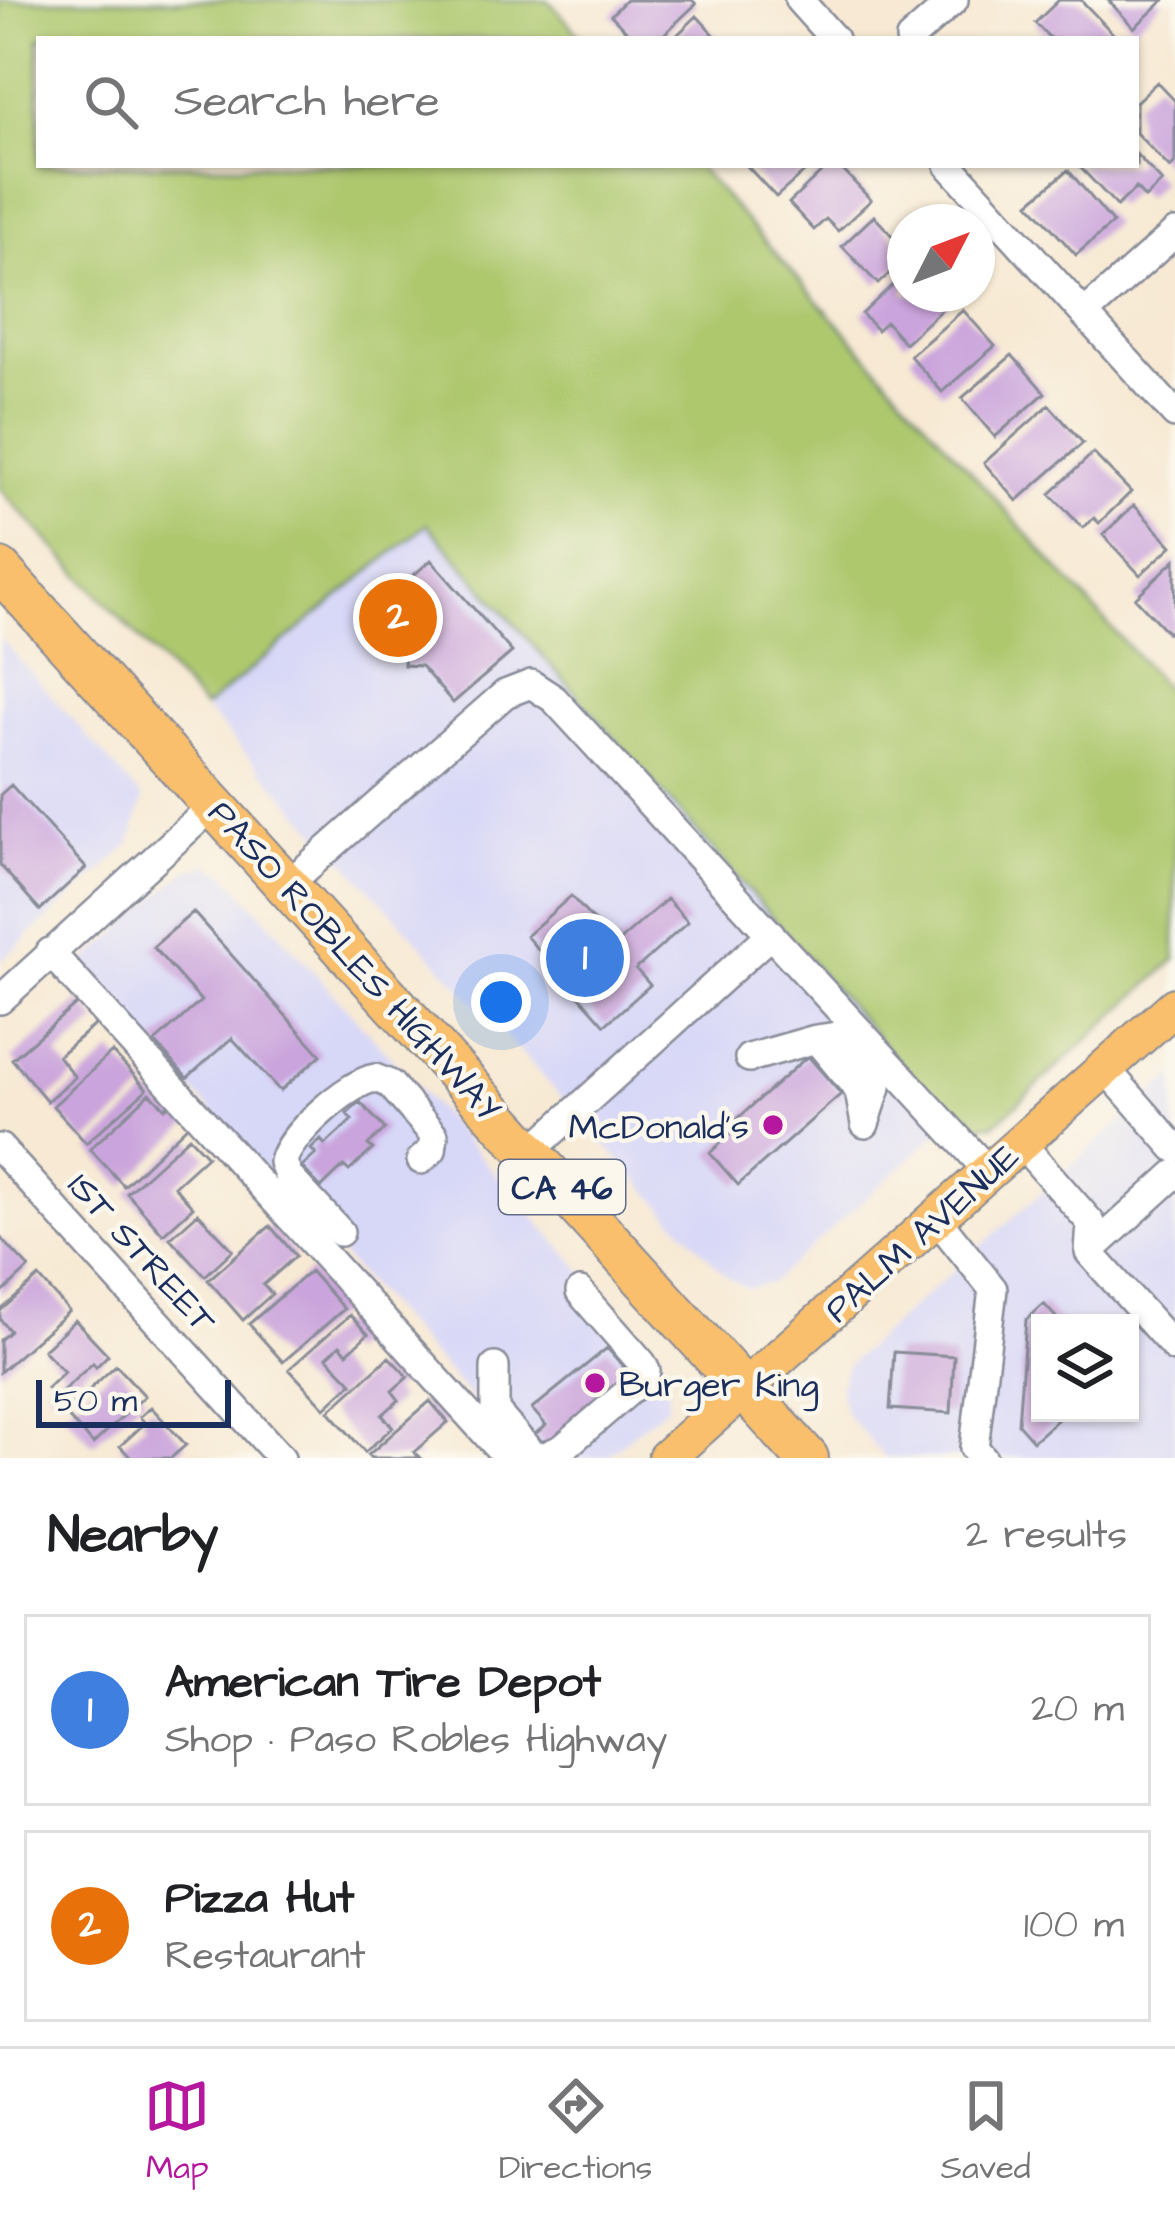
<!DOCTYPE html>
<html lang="en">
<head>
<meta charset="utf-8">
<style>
  body { margin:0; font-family:"Architects Daughter",sans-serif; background:#f2f2f2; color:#202124 }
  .controls { position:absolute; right:36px; bottom:36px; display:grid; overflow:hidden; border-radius:0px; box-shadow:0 3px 9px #0004 }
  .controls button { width:108px; height:108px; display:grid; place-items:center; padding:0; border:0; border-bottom:3px solid #e0e0e0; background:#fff; color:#202124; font:60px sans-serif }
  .compass { position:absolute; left:887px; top:204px; width:108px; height:108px; border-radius:50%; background:#fff; box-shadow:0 3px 9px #0004; rotate:48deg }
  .scale { position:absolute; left:36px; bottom:30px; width:195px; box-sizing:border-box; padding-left:12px; border:6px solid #1b2f5e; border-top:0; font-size:33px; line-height:42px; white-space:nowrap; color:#1b2f5e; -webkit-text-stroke:9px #fbf7ec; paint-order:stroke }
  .you { position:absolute; left:501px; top:1002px; width:42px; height:42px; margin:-30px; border:9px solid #fff; border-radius:50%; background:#1a73e8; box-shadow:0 0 0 18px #1a73e833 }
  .badge { display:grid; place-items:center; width:78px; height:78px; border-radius:50%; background:#b5179e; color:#fff; font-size:39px; font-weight:700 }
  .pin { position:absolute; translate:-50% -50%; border:6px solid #fff; box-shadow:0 3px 12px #0006 }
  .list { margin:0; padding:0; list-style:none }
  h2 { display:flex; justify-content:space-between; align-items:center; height:156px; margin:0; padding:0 48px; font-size:51px }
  h2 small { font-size:39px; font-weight:400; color:#757577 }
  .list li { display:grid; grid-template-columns:78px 1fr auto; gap:36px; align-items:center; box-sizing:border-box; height:192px; margin:0 24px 24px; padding:0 24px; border:3px solid #e0e0e0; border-radius:0px }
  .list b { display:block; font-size:45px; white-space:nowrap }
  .list p { margin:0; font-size:39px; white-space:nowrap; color:#757577 }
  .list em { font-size:39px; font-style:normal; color:#757577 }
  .icon { flex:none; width:66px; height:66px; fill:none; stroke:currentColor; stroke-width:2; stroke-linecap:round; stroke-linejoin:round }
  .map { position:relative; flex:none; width:1175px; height:1458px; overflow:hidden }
  .search { position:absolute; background:#fff; box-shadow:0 3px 9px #0004; left:36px; right:36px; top:36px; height:132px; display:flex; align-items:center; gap:30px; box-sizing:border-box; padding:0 42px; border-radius:0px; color:#757577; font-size:45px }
  .sheet { height:588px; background:#fff }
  nav { display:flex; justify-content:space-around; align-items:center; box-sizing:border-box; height:168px; border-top:3px solid #e0e0e0; background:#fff; font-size:33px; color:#757577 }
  nav a { display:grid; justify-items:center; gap:6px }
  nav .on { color:#b5179e }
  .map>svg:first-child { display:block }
  .built { fill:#d7d7f8; fill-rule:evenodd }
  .green { fill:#aec86e; stroke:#647c66; stroke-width:3 }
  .building { fill:#caa4dc }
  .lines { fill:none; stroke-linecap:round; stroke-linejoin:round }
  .minor-casing { stroke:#898c98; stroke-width:32 }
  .major-casing { stroke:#898c98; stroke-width:40 }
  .highway-casing { stroke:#898c98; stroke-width:46 }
  .minor { stroke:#fff; stroke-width:27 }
  .major { stroke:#f9bf6c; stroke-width:36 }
  .highway { stroke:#f9bf6c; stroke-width:42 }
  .poi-dot { fill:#b5179e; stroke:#fbf7ec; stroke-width:4.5 }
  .labels { text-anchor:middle; stroke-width:9; stroke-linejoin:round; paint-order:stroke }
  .shield { fill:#fbf7ec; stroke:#5e6b89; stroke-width:3 }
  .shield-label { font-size:33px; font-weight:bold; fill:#1b2f5e }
  .street-label { font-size:36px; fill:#1b2f5e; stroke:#fbf7ec }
  .poi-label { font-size:36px; fill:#1b2f5e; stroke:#fbf7ec; text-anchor:end }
</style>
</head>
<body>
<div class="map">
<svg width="1175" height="1458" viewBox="0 0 1175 1458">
  <rect width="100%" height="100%" fill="#fbf7ec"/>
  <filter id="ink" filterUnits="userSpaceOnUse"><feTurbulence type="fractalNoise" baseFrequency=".00833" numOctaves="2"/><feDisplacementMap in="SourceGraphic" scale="24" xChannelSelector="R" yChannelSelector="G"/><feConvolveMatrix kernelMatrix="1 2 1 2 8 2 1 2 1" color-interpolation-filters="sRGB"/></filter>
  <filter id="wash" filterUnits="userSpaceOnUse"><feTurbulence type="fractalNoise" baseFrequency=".004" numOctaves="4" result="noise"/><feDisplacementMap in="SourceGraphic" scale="48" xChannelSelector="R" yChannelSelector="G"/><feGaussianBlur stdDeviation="2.7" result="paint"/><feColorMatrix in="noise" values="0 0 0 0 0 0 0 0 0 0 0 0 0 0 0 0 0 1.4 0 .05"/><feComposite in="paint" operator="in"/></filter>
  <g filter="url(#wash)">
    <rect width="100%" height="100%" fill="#f7e9d3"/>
    <path class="built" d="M426 524 951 1122 771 1283 748 1288 727 1277 204 708Z
      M0 638 143 799 130 845 0 962Z
      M208 865 226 874 669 1367 667 1406 604 1458H525L80 966 187 870Z
      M1175 1074V1458H885L845 1413 839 1388 847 1365ZM1040 1323H1130V1413H1040Z"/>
    <path class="green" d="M0 0H548L583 39H39V165H696L1175 699V960L995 1124 971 1126 951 1122 427 524 204 708 0 489Z"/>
    <g id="blocks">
      <path class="building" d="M626 0H692L696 4 659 39H634L611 15Z
        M1059 0H1081L1118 39H1051L1035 23Z
        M1108 0H1164L1134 28Z
        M697 16 718 39H673Z
        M1157 82 1175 101V163L1170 168 1136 133V102Z
        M1136 154 1162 182 1145 198 1136 188 1117 206 1078 165H1136Z
        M746 165H812L776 197Z
        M829 165H838L871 200 838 231 826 219 814 230 789 203Z
        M1068 170 1113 223 1076 255 1029 203Z
        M874 216 905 250V259L878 284 842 246Z
        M905 273V294H958L905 343 886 322 877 330 862 314Z
        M963 310 995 346 942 392 910 356Z
        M1012 355 1045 393 995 437 962 398Z
        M1049 405 1083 443 1017 501 984 463Z
        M1093 453 1131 492 1099 523 1094 518 1083 528 1050 494Z
        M1134 505 1172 546 1140 575 1103 535Z
        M431 560 512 652 453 703 421 666 404 665 405 649 372 611Z
        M1175 560V626L1168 633 1135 598Z
        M11 785 86 868 40 910 0 865V795Z
        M571 896 615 945 667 899 688 922 636 969 650 985 605 1025 526 936Z
        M193 912 321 1055 280 1091 232 1038 187 1078 155 1042 201 1001 153 947Z
        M80 1001 98 1022 58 1056 75 1077 47 1101 12 1059Z
        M112 1052 147 1089 86 1143 53 1106Z
        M808 1056 841 1094 738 1185 710 1153 739 1126 735 1121Z
        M150 1093 165 1108 171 1103 190 1123 124 1186 90 1149Z
        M360 1102 385 1129 368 1145 373 1149 349 1171 344 1166 321 1188 302 1167 316 1154 311 1149 321 1140 325 1145 352 1120 347 1114Z
        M189 1137 207 1156 174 1186 193 1207 163 1234 127 1193Z
        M198 1213 233 1250 205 1276 170 1238Z
        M270 1226 296 1256 263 1285 272 1294 243 1320 208 1280Z
        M0 1237 29 1268 0 1295Z
        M310 1271 344 1309 283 1362 249 1324Z
        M39 1277 69 1311 0 1372V1340L10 1331 0 1319V1311Z
        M1044 1304 1061 1323H1040V1413H1065L1033 1441 1018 1424 1026 1320Z
        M350 1315 368 1334 347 1353 340 1345 327 1357 352 1383 325 1408 289 1369Z
        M75 1320 108 1355 96 1367 93 1363 56 1397 47 1388 64 1372 43 1350Z
        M607 1348 636 1381 550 1450 535 1434 546 1425 532 1409Z
        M894 1352 954 1356 951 1413 890 1409Z
        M389 1357 408 1377 392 1391 399 1400 382 1415 393 1427 365 1452 329 1411Z
        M116 1365 145 1396 93 1444 64 1413Z
        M430 1401 448 1422 414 1452 420 1458H371L368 1455Z
        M151 1407 186 1445 171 1458H131L120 1446 145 1423 140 1417Z"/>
    </g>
  </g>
  <g filter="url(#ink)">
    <use href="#blocks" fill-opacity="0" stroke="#898c98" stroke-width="3"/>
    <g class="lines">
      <defs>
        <path id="minor" d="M799 0 834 39
          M910 39 954 0
          M949 165 1175 414
          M1084 314 1175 233
          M287 885 505 694 531 684 554 699 988 1171
          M50 952 508 1458
          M0 1000 214 805
          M749 1058 816 1039 859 1091 865 1124 877 1087C867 1065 857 1050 837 1036L816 1039
          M1105 1068 1175 1148
          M1021 1143 1091 1223 1089 1252 1175 1348
          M0 1148 281 1458
          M530 1152 771 934
          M936 1218 993 1289 974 1448 983 1458
          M340 1232 288 1176 283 1162C288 1136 349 1082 375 1078L390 1084 434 1135 432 1150 421 1160
          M1089 1252 1175 1174
          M495 1367V1411L532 1454 543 1457 563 1448 643 1379 646 1371 642 1363 580 1292"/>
        <path id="major" d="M666 1458 1175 1006"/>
        <path id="highway" d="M0 570 807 1458"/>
      </defs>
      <use href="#minor" class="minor-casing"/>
      <use href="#major" class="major-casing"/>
      <use href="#highway" class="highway-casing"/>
      <use href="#minor" class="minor"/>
      <use href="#major" class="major"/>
      <use href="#highway" class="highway"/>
    </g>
  </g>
  <g class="poi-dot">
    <circle cx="773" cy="1125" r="12"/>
    <circle cx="595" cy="1383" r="12"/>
  </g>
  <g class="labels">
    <rect class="shield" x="499" y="1160" width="126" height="54" rx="9"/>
    <g class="shield-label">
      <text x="562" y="1199">CA 46</text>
    </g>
    <g class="street-label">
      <text transform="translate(356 960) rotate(48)" y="13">PASO ROBLES HIGHWAY</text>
      <text transform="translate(921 1232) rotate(-42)" y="13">PALM AVENUE</text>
      <text transform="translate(143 1252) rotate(48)" y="13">1ST STREET</text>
    </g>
    <g class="poi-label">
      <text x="749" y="1138">McDonald's</text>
      <text x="619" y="1396" text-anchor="start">Burger King</text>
    </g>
  </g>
</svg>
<div class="controls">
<button><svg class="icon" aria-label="layers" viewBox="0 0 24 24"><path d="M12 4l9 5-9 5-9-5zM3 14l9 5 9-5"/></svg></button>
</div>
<svg class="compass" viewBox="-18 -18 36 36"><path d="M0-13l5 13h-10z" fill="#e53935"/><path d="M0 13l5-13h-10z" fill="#757577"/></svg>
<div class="scale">50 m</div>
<div class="you"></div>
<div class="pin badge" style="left:585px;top:958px;background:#3f7fe0">1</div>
<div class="pin badge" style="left:398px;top:618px;background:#e8710a">2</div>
<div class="search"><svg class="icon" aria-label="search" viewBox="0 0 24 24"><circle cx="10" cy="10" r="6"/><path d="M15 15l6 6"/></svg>Search here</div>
</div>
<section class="sheet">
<h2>Nearby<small>2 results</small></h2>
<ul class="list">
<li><span class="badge" style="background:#3f7fe0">1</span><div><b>American Tire Depot</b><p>Shop · Paso Robles Highway</p></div><em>20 m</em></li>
<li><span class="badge" style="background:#e8710a">2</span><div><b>Pizza Hut</b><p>Restaurant</p></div><em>100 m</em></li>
</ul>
</section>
<nav>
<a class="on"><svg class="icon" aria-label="map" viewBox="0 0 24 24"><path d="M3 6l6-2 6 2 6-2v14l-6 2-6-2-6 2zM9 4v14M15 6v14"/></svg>Map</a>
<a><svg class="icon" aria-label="directions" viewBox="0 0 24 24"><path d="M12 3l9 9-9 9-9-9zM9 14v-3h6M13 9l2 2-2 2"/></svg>Directions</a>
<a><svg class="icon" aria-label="saved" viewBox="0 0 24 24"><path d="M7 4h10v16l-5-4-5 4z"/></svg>Saved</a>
</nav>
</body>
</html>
